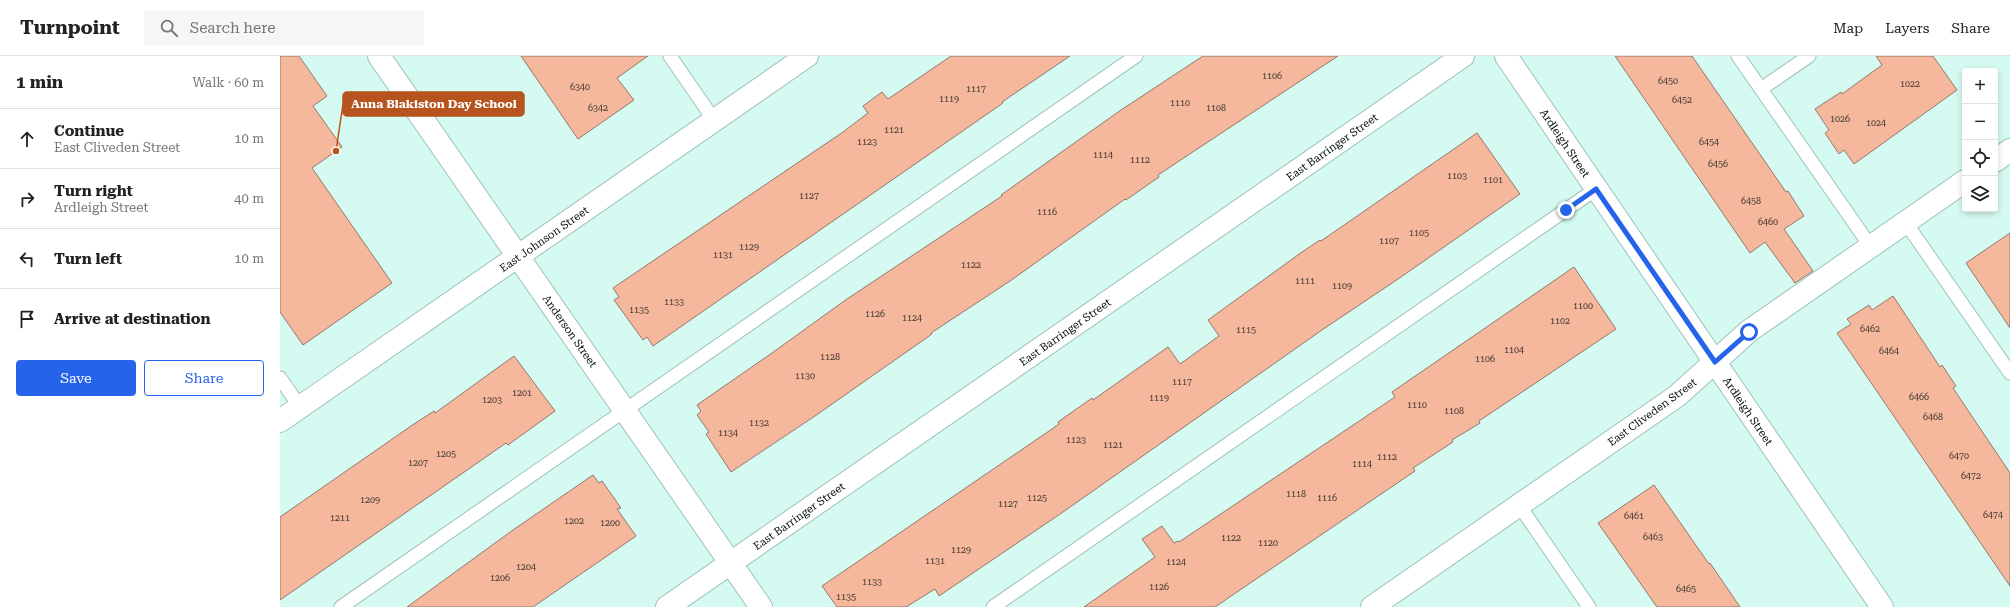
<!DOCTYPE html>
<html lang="en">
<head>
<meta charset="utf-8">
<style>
  body { margin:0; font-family:"Roboto Serif",serif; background:#f6f6f6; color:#222 }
  .controls { position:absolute; right:12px; top:12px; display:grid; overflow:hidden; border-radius:4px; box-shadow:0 2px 6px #0003 }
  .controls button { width:36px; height:36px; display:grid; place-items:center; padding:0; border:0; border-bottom:1px solid #e0e0e0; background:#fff; color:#222; font:20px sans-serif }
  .stop { position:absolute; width:12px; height:12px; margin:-9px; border:3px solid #2563eb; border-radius:50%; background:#fff }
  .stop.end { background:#2563eb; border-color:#fff; box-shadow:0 1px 4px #0008 }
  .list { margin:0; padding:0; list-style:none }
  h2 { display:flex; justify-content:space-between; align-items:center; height:52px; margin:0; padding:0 16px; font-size:17px }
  h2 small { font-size:13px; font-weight:400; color:#767676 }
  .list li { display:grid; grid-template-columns:26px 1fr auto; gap:12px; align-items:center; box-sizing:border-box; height:60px; padding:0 16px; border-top:1px solid #e0e0e0 }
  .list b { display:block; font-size:15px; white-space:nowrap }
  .list p { margin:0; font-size:13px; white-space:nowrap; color:#767676 }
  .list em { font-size:13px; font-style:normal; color:#767676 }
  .actions { display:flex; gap:8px; padding:12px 16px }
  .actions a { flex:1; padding:9px 0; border:1px solid #2563eb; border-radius:4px; text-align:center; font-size:14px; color:#2563eb }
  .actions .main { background:#2563eb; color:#fff }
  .icon { flex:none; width:22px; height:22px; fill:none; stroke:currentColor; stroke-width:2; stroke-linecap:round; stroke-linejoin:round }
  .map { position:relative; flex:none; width:1730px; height:551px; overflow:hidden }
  header { display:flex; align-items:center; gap:24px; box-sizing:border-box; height:56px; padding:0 20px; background:#fff; border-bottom:1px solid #e0e0e0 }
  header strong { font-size:19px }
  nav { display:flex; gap:22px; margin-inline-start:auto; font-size:14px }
  .search { width:280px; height:36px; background:#f6f6f6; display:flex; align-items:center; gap:10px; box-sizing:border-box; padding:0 14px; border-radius:4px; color:#767676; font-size:15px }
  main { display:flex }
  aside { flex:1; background:#fff }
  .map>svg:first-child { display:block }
  .building { fill:#f6b89d; stroke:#93776a }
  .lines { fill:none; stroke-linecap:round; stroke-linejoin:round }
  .service-casing { stroke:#9ec2b9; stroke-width:15 }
  .minor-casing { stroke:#9ec2b9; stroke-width:24 }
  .service { stroke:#fff; stroke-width:13 }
  .minor { stroke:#fff; stroke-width:22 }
  .route { stroke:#2563eb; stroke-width:5 }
  .labels { text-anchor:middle; stroke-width:3.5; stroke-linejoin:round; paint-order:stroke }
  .number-label { font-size:9px; fill:#403830 }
  .street-label { font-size:11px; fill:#030e0c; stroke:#fff }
  .leader { fill:none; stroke:#b7541d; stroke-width:1.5 }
  .callout-dot { fill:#b7541d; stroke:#fff; stroke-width:1.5 }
  .callout { fill:#b7541d; stroke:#b7541d; stroke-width:1.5 }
  .callout-label { font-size:12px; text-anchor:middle; font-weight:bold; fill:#fff }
</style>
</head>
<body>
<header>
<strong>Turnpoint</strong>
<div class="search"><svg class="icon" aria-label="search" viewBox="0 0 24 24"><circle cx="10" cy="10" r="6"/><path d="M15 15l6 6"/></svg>Search here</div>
<nav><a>Map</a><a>Layers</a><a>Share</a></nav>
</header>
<main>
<aside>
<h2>1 min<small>Walk · 60 m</small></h2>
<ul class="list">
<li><svg class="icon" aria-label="ahead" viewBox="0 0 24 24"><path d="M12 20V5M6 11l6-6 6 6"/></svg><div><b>Continue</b><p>East Cliveden Street</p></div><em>10 m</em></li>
<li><svg class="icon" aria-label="right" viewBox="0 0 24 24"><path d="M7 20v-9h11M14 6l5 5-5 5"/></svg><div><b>Turn right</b><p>Ardleigh Street</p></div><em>40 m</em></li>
<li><svg class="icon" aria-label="left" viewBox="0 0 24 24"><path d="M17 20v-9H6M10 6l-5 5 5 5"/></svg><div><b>Turn left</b></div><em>10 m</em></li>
<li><svg class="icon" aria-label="arrive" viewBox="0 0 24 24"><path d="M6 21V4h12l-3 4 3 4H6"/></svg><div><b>Arrive at destination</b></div></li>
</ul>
<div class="actions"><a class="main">Save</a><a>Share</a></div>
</aside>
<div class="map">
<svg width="1730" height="551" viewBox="0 0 1730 551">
  <rect width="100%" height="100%" fill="#d5faf1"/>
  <path class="building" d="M0 0H19L47 40 33 50 62 91 32 112 112 227 23 289 0 256Z
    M241 0H368L337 22 354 44 298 83Z
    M671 0H790L722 46 723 47 373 290 367 281 363 284 334 244 339 241 333 232 563 76 588 57 583 50 602 36 608 43Z
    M923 0H1058L878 119 879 121 846 144 845 143 730 225 651 277 652 278 535 360 451 416 426 378 429 376 417 359 421 355 417 349 492 297 567 243 722 140 721 139 841 54Z
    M1335 0H1412L1506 136 1508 135 1524 160 1504 173 1533 215 1515 227 1485 186 1470 197Z
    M1596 0H1653L1677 34 1574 108 1564 94 1559 98 1545 77 1549 74 1535 53 1561 36 1562 38 1602 9Z
    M1197 77 1240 138 1121 221 1042 274 783 456 659 540 655 533 626 551H557L542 530 772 373 779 368 778 366 812 342 813 344 888 291 900 308 939 280 928 264 1022 196 1040 184 1041 185Z
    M1730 177V272L1686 207Z
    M1294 211 1336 273 1199 365 1200 367 1172 384 1173 386 1133 412 1135 415 935 551H804L875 501 862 483 882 470 894 487 898 485 899 486 1115 341 1112 336Z
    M1613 240 1660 311 1662 309 1676 330 1673 332 1730 417V530L1557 277 1571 268 1567 263 1589 249 1592 254Z
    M234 300 275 355 228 389 226 387 0 544V461L131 370 154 355 155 357Z
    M313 419 319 427 322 425 341 452 337 453 356 480 253 551H127L233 474Z
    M1374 429 1429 508 1430 507 1460 551H1377L1318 467Z"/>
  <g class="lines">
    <defs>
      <path id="service" d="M390 0 434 64
        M1458 0 1591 191
        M1481 33 1529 0
        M1626 167 1730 317
        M0 322 20 351
        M1239 449 1309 551
        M61 551 856 0
        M713 551 1316 133"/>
      <path id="minor" d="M99 0 481 551
        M1226 0 1602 551
        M1715 105 1730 94
        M0 365 527 0
        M387 551 1183 0
        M1092 551 1397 340 1469 275 1685 125"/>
    </defs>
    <use href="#service" class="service-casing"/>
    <use href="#minor" class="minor-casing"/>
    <use href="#service" class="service"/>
    <use href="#minor" class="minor"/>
  </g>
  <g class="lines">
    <path class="route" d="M1286 154 1316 133 1435 306 1469 276"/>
  </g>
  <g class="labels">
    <g class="number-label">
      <text x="992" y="23">1106</text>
      <text x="1388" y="28">6450</text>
      <text x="1630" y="31">1022</text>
      <text x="300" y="34">6340</text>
      <text x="696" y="36">1117</text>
      <text x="669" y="46">1119</text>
      <text x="1402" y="47">6452</text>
      <text x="900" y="50">1110</text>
      <text x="318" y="55">6342</text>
      <text x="936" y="55">1108</text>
      <text x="1560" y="66">1026</text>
      <text x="1596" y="70">1024</text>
      <text x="614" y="77">1121</text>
      <text x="587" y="89">1123</text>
      <text x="1429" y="89">6454</text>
      <text x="823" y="102">1114</text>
      <text x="860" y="107">1112</text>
      <text x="1438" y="111">6456</text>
      <text x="1177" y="123">1103</text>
      <text x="1213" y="127">1101</text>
      <text x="529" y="143">1127</text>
      <text x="1471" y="148">6458</text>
      <text x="767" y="159">1116</text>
      <text x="1488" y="169">6460</text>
      <text x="1139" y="180">1105</text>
      <text x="1109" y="188">1107</text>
      <text x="469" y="194">1129</text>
      <text x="443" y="202">1131</text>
      <text x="691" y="212">1122</text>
      <text x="1025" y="228">1111</text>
      <text x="1062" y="233">1109</text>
      <text x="394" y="249">1133</text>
      <text x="1303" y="253">1100</text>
      <text x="359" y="257">1135</text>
      <text x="595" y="261">1126</text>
      <text x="632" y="265">1124</text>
      <text x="1280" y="268">1102</text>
      <text x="1590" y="276">6462</text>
      <text x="966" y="277">1115</text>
      <text x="1234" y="297">1104</text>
      <text x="1609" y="298">6464</text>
      <text x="550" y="304">1128</text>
      <text x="1205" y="306">1106</text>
      <text x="525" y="323">1130</text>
      <text x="902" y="329">1117</text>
      <text x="242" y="340">1201</text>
      <text x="1639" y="344">6466</text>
      <text x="879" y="345">1119</text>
      <text x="212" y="347">1203</text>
      <text x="1137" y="352">1110</text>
      <text x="1174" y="358">1108</text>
      <text x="1653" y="364">6468</text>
      <text x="479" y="370">1132</text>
      <text x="448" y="380">1134</text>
      <text x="796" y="387">1123</text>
      <text x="833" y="392">1121</text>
      <text x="166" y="401">1205</text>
      <text x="1679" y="403">6470</text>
      <text x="1107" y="404">1112</text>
      <text x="138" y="410">1207</text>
      <text x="1082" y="411">1114</text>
      <text x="1691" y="423">6472</text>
      <text x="1016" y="441">1118</text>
      <text x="757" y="445">1125</text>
      <text x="1047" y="445">1116</text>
      <text x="90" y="447">1209</text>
      <text x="728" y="451">1127</text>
      <text x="1713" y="462">6474</text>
      <text x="1354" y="463">6461</text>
      <text x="60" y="465">1211</text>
      <text x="294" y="468">1202</text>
      <text x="330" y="470">1200</text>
      <text x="1373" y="484">6463</text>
      <text x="951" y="485">1122</text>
      <text x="988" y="490">1120</text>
      <text x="681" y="497">1129</text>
      <text x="655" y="508">1131</text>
      <text x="896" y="509">1124</text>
      <text x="246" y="514">1204</text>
      <text x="220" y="525">1206</text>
      <text x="592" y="529">1133</text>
      <text x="879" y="534">1126</text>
      <text x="1406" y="536">6465</text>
      <text x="566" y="544">1135</text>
    </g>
    <g class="street-label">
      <text transform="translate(1285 87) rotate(56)" y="4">Ardleigh Street</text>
      <text transform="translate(1052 91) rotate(-35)" y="4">East Barringer Street</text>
      <text transform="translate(264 183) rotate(-35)" y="4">East Johnson Street</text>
      <text transform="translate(290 275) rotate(55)" y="4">Anderson Street</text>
      <text transform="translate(785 276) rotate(-35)" y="4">East Barringer Street</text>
      <text transform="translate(1468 355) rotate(56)" y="4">Ardleigh Street</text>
      <text transform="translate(1372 356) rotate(-36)" y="4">East Cliveden Street</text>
      <text transform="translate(519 460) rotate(-35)" y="4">East Barringer Street</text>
    </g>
  </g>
  <path class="leader" d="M56 95L63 48"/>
  <circle class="callout-dot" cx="56" cy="95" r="4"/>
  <rect class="callout" x="63" y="36" width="181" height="24" rx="4"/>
  <g class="callout-label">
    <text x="154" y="52">Anna Blakiston Day School</text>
  </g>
</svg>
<div class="controls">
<button>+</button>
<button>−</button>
<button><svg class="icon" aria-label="locate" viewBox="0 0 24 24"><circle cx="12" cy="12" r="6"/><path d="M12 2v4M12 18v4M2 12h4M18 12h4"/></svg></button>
<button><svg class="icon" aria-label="layers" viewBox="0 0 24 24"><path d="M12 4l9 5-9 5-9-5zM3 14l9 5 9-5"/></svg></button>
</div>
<div class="stop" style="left:1469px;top:276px"></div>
<div class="stop end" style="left:1286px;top:154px"></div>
</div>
</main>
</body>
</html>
